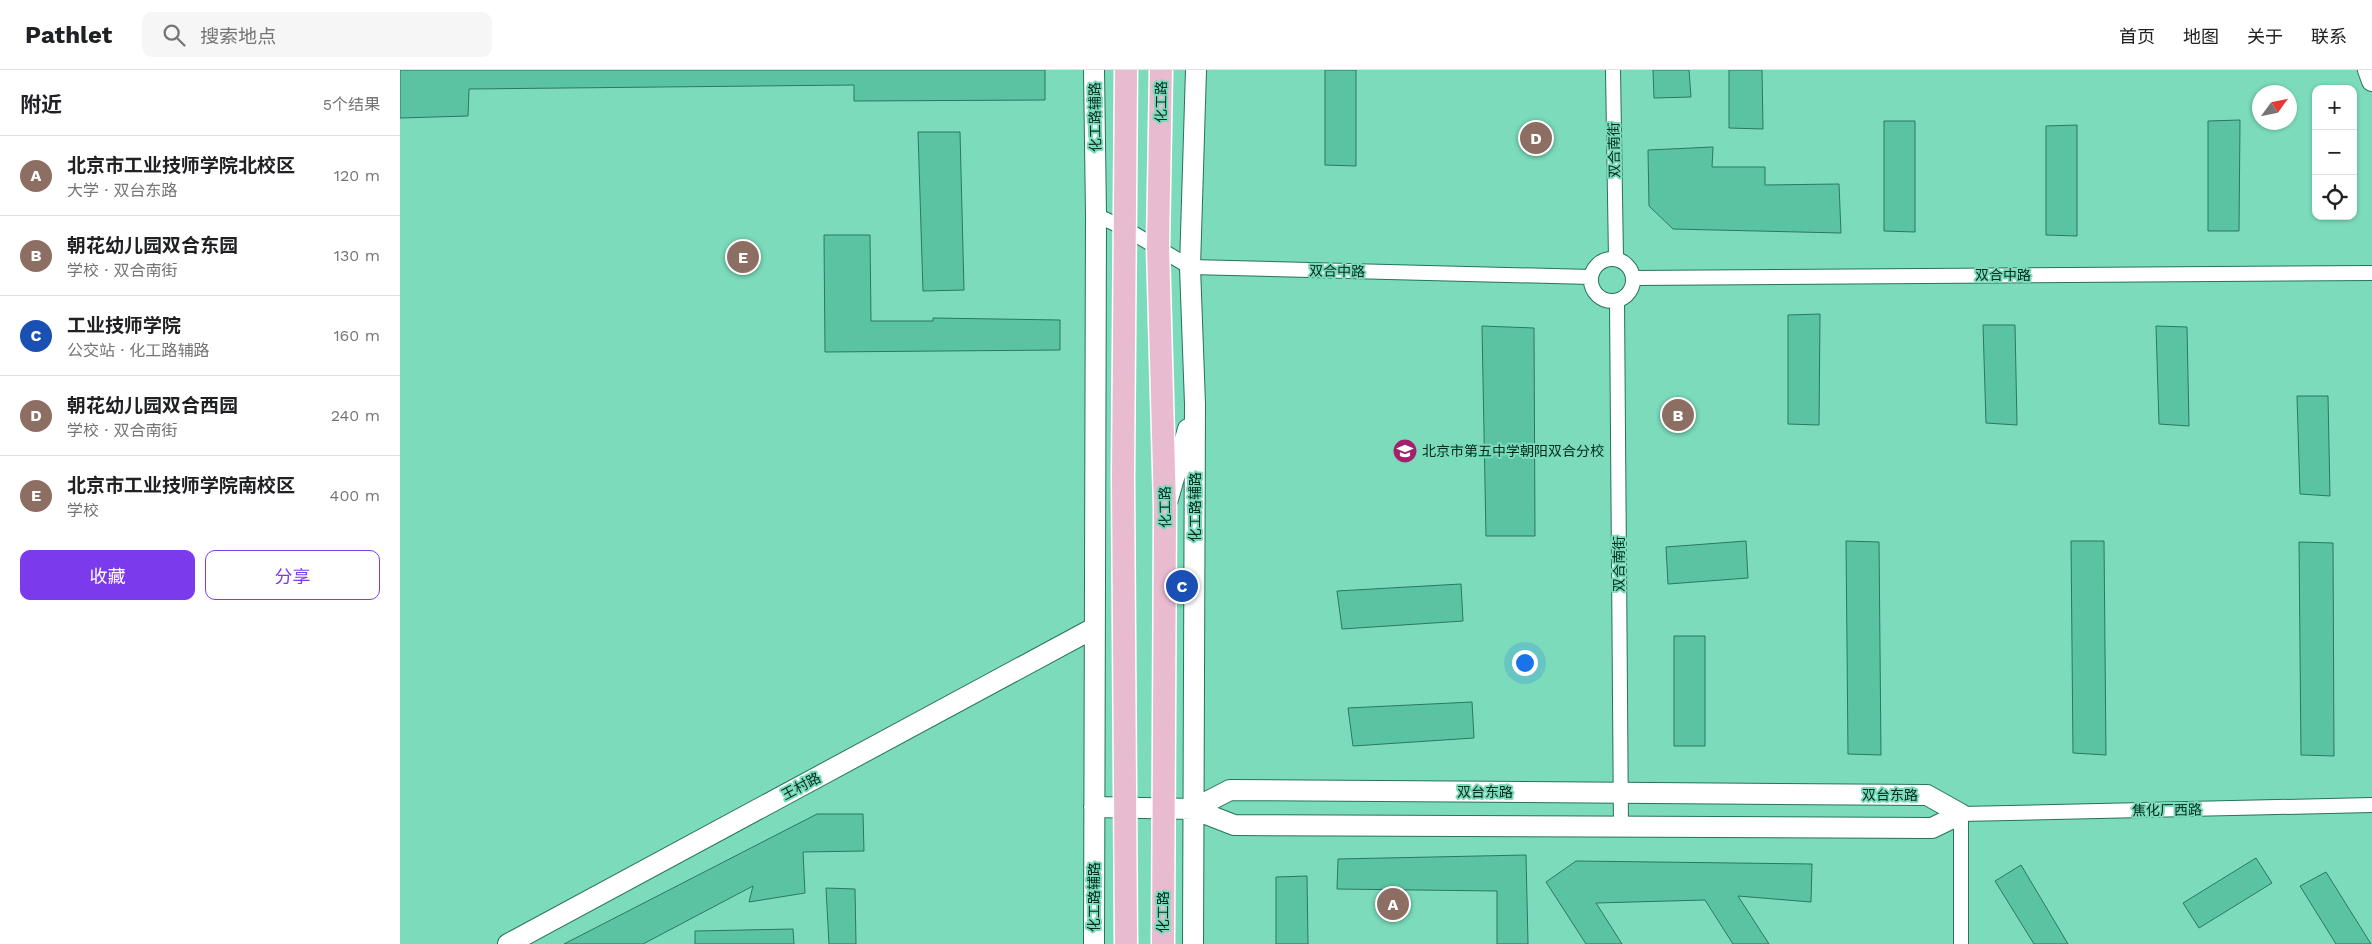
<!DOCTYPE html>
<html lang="zh">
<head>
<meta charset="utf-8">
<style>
  body { margin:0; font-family:"Work Sans","Noto Sans SC",sans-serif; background:#f6f6f6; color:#202124 }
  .controls { position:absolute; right:15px; top:15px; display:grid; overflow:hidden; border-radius:10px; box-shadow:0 1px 4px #0004 }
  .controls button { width:45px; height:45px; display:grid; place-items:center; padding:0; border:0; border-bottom:1px solid #e0e0e0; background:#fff; color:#202124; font:25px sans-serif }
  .compass { position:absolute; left:1852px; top:15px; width:45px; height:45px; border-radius:50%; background:#fff; box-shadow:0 1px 4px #0004; rotate:57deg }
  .you { position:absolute; left:1124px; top:592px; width:18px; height:18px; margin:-12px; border:4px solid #fff; border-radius:50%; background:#1a73e8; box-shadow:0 0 0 8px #1a73e833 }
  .badge { display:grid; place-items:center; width:32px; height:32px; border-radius:50%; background:#7c3aed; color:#fff; font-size:16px; font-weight:700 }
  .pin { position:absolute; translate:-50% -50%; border:2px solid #fff; box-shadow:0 1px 5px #0006 }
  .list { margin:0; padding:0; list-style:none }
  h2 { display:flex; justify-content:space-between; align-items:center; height:65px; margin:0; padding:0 20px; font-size:21px }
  h2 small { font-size:16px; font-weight:400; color:#757577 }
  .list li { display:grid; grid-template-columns:32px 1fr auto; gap:15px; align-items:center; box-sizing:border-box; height:80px; padding:0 20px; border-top:1px solid #e0e0e0 }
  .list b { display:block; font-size:19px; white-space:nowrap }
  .list p { margin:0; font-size:16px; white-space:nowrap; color:#757577 }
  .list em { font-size:16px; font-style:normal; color:#757577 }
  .actions { display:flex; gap:10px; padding:15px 20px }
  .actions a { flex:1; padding:11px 0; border:1px solid #7c3aed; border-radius:10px; text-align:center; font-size:18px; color:#7c3aed }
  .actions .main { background:#7c3aed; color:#fff }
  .icon { flex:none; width:28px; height:28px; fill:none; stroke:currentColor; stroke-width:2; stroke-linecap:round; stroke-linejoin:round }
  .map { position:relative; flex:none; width:1972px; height:874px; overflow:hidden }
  header { display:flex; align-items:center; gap:30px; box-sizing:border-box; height:70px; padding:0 25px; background:#fff; border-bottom:1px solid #e0e0e0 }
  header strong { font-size:24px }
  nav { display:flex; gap:28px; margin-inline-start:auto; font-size:18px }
  .search { width:350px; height:45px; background:#f6f6f6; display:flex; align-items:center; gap:12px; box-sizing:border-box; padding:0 18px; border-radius:10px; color:#757577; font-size:19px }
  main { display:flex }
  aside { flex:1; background:#fff }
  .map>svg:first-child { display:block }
  .building { fill:#5ac4a2; stroke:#2c7761 }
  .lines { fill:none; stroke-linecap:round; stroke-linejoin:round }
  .street-casing { stroke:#27735c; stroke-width:16 }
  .secondary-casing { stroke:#27735c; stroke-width:22 }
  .primary-casing { stroke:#fff; stroke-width:25 }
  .street { stroke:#fff; stroke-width:14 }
  .secondary { stroke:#fff; stroke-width:20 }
  .primary { stroke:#e9bbd1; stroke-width:22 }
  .labels { text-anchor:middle; stroke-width:4; stroke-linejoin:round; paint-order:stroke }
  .street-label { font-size:14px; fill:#002a1e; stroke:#7bdbbb }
  .poi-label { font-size:14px; fill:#002a1e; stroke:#7bdbbb; text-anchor:start }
</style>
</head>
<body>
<header>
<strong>Pathlet</strong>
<div class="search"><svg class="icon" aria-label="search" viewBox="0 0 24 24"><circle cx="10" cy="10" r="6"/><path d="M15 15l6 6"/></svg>搜索地点</div>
<nav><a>首页</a><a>地图</a><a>关于</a><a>联系</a></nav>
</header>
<main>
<aside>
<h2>附近<small>5个结果</small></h2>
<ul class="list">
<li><span class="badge" style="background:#8d6e63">A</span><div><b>北京市工业技师学院北校区</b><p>大学 · 双台东路</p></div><em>120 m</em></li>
<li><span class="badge" style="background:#8d6e63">B</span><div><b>朝花幼儿园双合东园</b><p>学校 · 双合南街</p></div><em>130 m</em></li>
<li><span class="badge" style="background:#1a4fb4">C</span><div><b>工业技师学院</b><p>公交站 · 化工路辅路</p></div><em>160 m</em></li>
<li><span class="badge" style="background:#8d6e63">D</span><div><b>朝花幼儿园双合西园</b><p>学校 · 双合南街</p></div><em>240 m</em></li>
<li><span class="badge" style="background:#8d6e63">E</span><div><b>北京市工业技师学院南校区</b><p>学校</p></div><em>400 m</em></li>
</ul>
<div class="actions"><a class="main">收藏</a><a>分享</a></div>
</aside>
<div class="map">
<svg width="1972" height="874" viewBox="0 0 1972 874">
  <rect width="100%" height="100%" fill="#7bdbbb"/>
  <path class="building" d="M0 0H645V30L454 31V15L69 19 68 46 0 48Z
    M925 0H956V96L925 95Z
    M1253 0H1289L1291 27 1254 28Z
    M1329 0H1362L1363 59 1329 58Z
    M1840 50 1839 161H1808V51Z
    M1484 51H1515V162L1484 161Z
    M1677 55V166L1646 165V56Z
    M518 62H560L564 220 523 221Z
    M1313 77 1312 97H1365V115L1439 114 1441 163 1273 159 1249 136 1248 80Z
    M424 165H470L471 251H533V248L660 250V280L425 282Z
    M1420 244 1419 355 1388 354V245Z
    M1583 255H1615L1617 355 1586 353Z
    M1082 256 1134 258 1135 466H1086Z
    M1756 256 1787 257 1789 356 1759 354Z
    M1897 326H1928L1930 426 1900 424Z
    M1346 471 1348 508 1268 514 1266 477Z
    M1446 471 1479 472 1481 685 1448 684Z
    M1671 471H1704L1706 685 1673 683Z
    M1899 472 1933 473 1934 686 1901 685Z
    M1061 514 1063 551 942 559 937 521Z
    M1274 566H1305V676H1274Z
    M1072 632 1074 668 953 676 948 638Z
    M417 744H463L464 781 403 782 405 823 349 832 353 816 243 874H164Z
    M1126 785 1128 874H1097V821L937 819 938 789Z
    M1856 788 1872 813 1799 858 1783 833Z
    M1176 791 1412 794 1411 832 1338 826 1369 874H1333L1305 830 1196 833 1222 874H1186L1146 812Z
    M1621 795 1668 874H1634L1595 811Z
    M1926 802 1971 874H1936L1900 816Z
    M907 806 908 874H876V807Z
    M426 818 455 819 456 874H429Z
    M393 859 394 874H295V861Z"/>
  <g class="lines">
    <defs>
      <path id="street" d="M1213 0 1216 189
        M696 145 726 159 790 197 1191 207
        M1191 210a21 21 0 1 1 42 0a21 21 0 1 1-42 0Z
        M1233 208 1972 203
        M1217 231 1221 758
        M1561 874V744L1972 735"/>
      <path id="secondary" d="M694 0 696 145 694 874
        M1968 0 1972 11
        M768 429 788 359
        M694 737 793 739 834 755 1532 758 1561 744
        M793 739 830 720 1527 725 1561 744
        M108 874 694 558
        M793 874 795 334 790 197 796 0"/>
      <path id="primary" d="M761 0 758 177 765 438 763 874
        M726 874 723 408 726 0"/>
    </defs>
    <use href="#street" class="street-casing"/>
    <use href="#secondary" class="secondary-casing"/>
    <use href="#primary" class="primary-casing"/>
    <use href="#street" class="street"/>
    <use href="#secondary" class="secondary"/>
    <use href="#primary" class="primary"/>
  </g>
  <defs>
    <symbol id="school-disc" viewBox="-11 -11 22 22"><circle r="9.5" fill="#a3206e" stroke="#7bdbbb"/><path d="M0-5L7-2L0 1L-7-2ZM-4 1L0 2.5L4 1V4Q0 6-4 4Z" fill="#fff"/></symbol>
  </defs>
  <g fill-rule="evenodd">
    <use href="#school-disc" x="991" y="367" width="28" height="28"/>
  </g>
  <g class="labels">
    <g class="street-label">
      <text transform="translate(761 32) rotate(-89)" y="5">化工路</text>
      <text transform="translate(695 47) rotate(-91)" y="5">化工路辅路</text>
      <text transform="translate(1214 80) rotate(-91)" y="5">双合南街</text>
      <text transform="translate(937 201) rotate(1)" y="5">双合中路</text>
      <text x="1603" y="210">双合中路</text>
      <text transform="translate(765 437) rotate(-91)" y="5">化工路</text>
      <text transform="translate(795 437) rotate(-90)" y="5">化工路辅路</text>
      <text transform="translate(1219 494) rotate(-90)" y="5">双合南街</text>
      <text transform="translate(401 716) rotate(-28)" y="5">王村路</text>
      <text x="1085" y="727">双台东路</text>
      <text x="1490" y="730">双台东路</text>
      <text transform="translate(1767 740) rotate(-1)" y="5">焦化厂西路</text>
      <text transform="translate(694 827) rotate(-90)" y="5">化工路辅路</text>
      <text transform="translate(763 842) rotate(-90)" y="5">化工路</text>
    </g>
    <g class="poi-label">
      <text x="1022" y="386">北京市第五中学朝阳双合分校</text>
    </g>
  </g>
</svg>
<div class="controls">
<button>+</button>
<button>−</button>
<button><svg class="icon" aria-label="locate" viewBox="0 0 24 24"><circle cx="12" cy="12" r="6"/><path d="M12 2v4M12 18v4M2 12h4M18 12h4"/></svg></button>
</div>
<svg class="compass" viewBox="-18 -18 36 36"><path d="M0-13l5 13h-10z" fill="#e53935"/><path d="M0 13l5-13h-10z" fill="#757577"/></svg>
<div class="you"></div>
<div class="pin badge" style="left:993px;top:834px;background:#8d6e63">A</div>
<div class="pin badge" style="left:1278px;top:345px;background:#8d6e63">B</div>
<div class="pin badge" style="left:782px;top:516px;background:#1a4fb4">C</div>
<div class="pin badge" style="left:1136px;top:68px;background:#8d6e63">D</div>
<div class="pin badge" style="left:343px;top:187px;background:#8d6e63">E</div>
</div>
</main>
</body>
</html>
